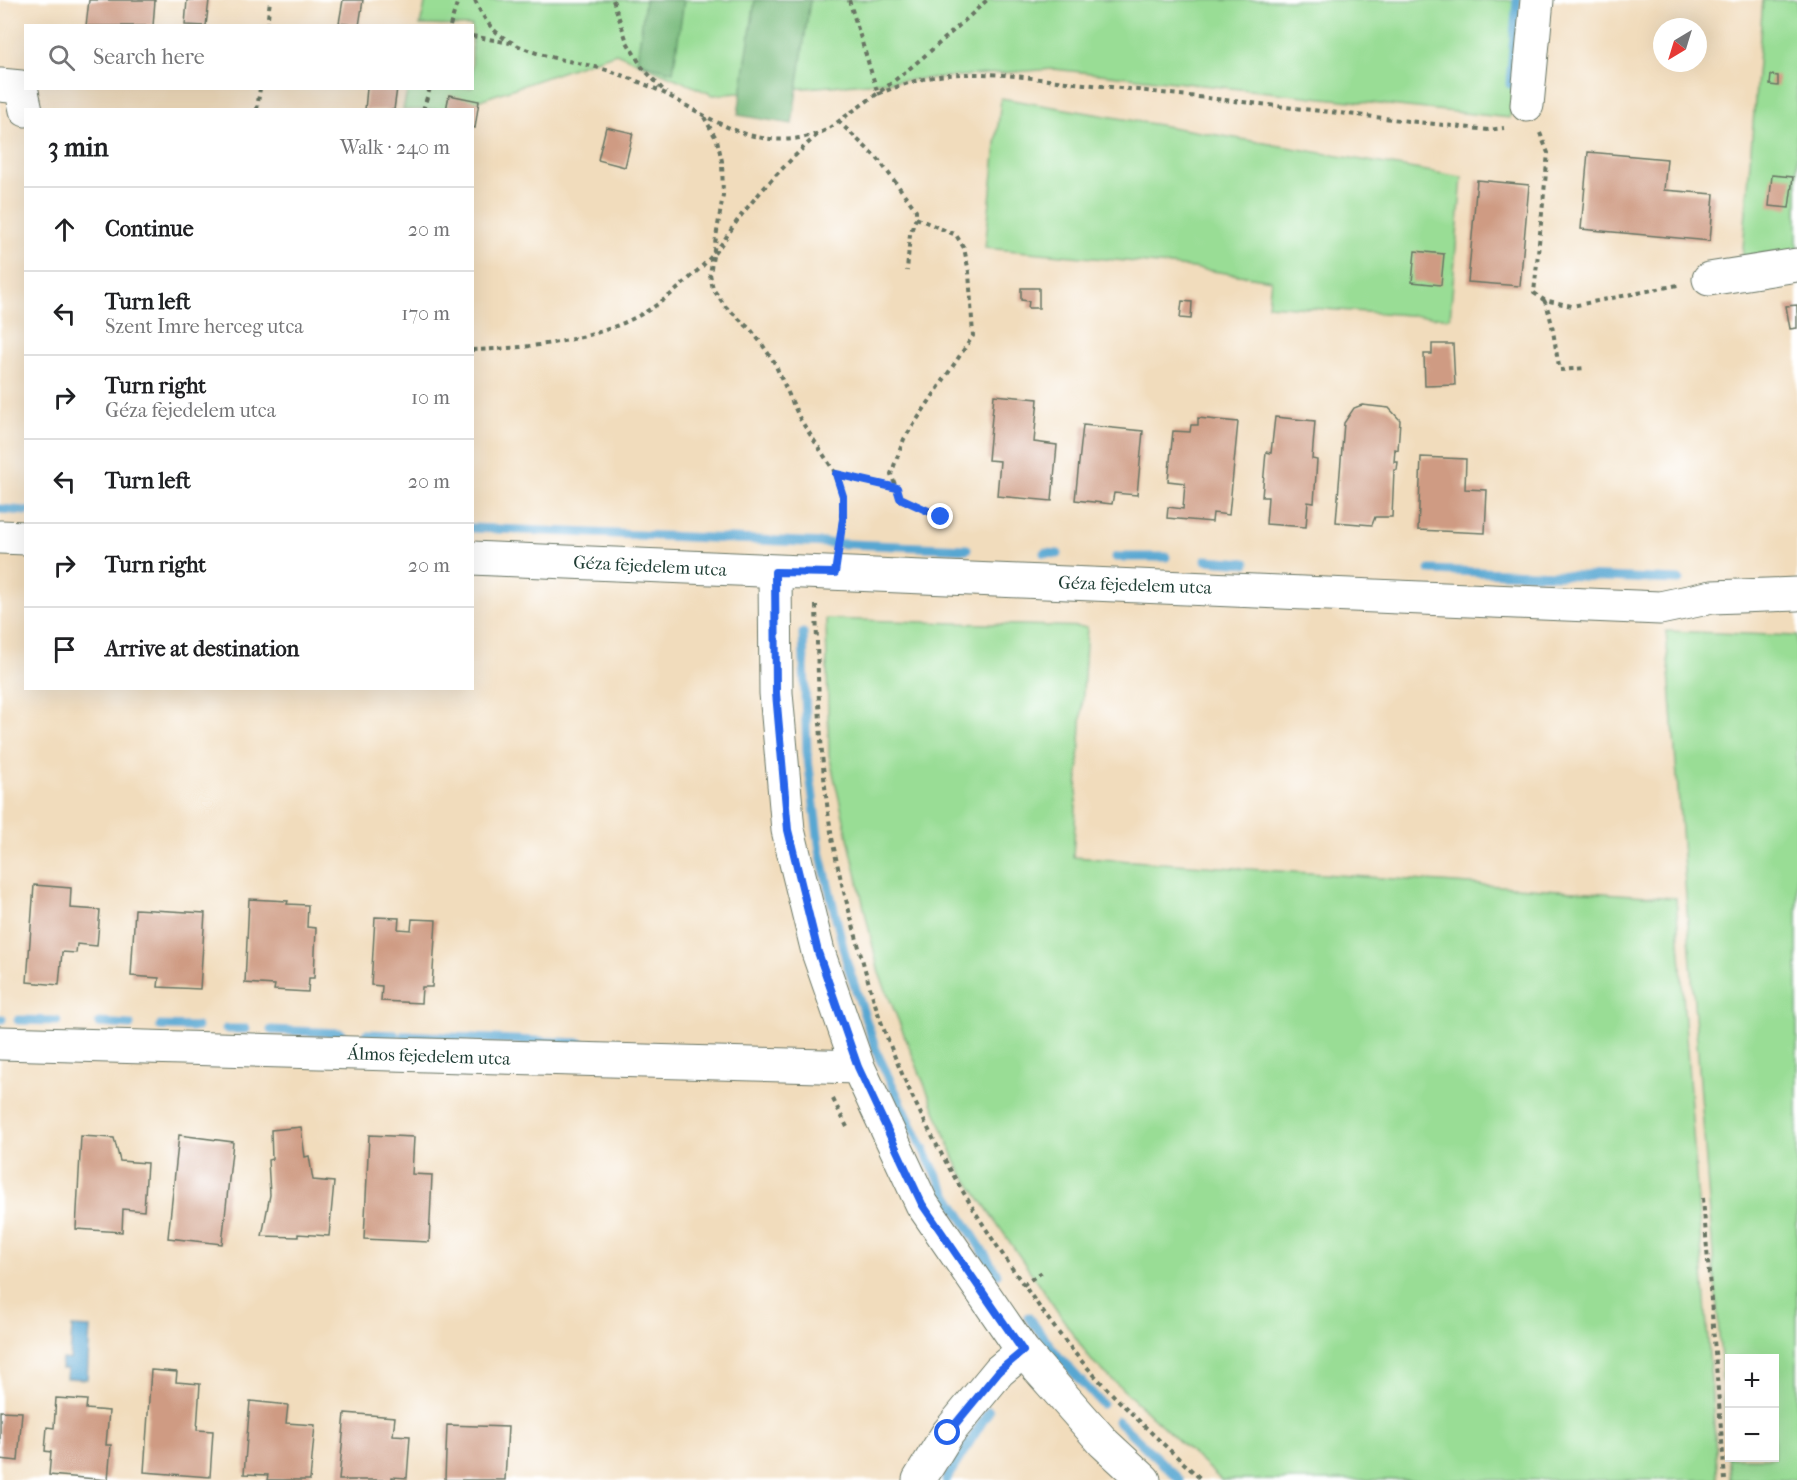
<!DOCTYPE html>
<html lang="en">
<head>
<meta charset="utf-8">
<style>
  body { margin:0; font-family:"IM FELL French Canon",serif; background:#f2f2f2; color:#202124 }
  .controls { position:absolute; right:18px; bottom:18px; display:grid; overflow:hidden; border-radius:0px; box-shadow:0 6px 24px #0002 }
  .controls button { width:54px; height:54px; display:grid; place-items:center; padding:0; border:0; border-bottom:2px solid #e0e0e0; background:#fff; color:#202124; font:30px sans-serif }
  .compass { position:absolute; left:1653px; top:18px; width:54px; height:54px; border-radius:50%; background:#fff; box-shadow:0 6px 24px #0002; rotate:218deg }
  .stop { position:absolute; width:18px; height:18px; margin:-14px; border:4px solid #2563eb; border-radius:50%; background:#fff }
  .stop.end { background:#2563eb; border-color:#fff; box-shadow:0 2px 6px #0008 }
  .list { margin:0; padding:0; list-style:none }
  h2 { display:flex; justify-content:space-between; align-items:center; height:78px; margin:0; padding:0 24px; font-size:26px }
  h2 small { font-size:20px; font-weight:400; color:#757577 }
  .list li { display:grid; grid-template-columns:39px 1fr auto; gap:18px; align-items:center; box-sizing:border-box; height:84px; padding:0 24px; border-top:2px solid #e0e0e0 }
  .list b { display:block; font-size:22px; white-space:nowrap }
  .list p { margin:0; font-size:20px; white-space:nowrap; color:#757577 }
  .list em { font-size:20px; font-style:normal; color:#757577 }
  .icon { flex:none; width:33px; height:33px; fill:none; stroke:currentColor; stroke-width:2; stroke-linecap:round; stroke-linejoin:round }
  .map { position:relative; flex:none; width:1797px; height:1480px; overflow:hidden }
  .search { position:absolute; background:#fff; box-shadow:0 6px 24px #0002; left:24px; top:24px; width:450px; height:66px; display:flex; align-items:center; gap:15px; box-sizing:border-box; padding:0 21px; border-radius:0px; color:#757577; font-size:22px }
  .panel { position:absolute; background:#fff; box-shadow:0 6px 24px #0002; left:24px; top:108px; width:450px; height:582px; border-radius:0px }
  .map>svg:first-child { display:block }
  .green { fill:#99dd95; stroke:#5c8d64; stroke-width:1.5; fill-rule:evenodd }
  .forest { fill:#7abc7e; stroke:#4c7c59; stroke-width:1.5 }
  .water { fill:#59a7d2; stroke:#3c7283; stroke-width:1.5 }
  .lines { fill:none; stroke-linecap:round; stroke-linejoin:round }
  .stream { stroke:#59a7d2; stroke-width:9 }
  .building { fill:#cf9b83 }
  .minor-casing { stroke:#687564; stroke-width:35 }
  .path { stroke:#687564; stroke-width:4; stroke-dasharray:4.5 4.5; stroke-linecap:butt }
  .minor { stroke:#fff; stroke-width:33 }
  .route { stroke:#2563eb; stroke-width:8 }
  .labels { text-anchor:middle; stroke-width:4.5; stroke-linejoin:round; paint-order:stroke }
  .street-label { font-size:18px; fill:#1f3d34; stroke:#fff }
</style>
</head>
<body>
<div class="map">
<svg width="1797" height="1480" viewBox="0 0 1797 1480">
  <rect width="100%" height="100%" fill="#fff"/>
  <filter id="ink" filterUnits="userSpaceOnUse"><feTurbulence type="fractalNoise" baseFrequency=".0167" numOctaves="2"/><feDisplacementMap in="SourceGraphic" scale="12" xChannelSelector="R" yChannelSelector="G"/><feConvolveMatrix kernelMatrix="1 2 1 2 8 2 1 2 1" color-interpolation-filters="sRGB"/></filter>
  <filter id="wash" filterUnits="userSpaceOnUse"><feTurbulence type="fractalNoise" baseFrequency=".008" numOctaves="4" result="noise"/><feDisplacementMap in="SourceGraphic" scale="24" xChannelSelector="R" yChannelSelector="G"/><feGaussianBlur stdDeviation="1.35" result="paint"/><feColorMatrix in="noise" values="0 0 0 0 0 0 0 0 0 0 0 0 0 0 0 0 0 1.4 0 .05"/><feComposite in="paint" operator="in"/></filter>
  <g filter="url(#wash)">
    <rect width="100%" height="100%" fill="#f1dcbc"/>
    <path class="green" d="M426 0H1520L1510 118 1053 69 713 95 616 53 454 109 403 110 408 89 472 88V26L420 25Z
      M1763 0H1797V252L1742 261Z
      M1001 98 1462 177 1450 318 1268 305 1271 280 1180 266 985 248Z
      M826 619 1087 627 1073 857 1676 898 1718 1480H1221L1091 1360 958 1167 879 973 829 755Z
      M1666 631 1797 636V1480H1730ZM1774 1358V1458H1730V1358Z"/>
    <path class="forest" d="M645 0H684L673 72 637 62Z
      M755 0H810L792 124 738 115Z"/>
    <path class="water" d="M72 1327 90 1328 87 1379 66 1378 67 1369H61L62 1359 70 1360Z"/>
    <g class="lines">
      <path class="stream" d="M1510 84 1517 0
        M0 509 26 511
        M472 528 967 549
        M1044 553 1058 554
        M1116 557H1166
        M1206 560 1246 563
        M1430 570 1679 580
        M803 633 807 752 820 851 847 963 877 1053 920 1143 945 1191 997 1274
        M0 1019H2
        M18 1020 57 1021
        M99 1023 130 1025
        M160 1026 197 1027
        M226 1029H246
        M271 1030 341 1033
        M366 1034 395 1035
        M404 1035 581 1043
        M1028 1317 1060 1358 1102 1404
        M1118 1421 1180 1480
        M946 1480 989 1411"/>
    </g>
    <g id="blocks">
      <path class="building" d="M89 0H155L153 26H86Z
        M187 0H209L206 26 185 25Z
        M343 0H363L359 26 339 23Z
        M1771 75 1778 76V86L1770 85Z
        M367 88H397L394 110H365Z
        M449 95 479 101 475 128 472 127V110H446Z
        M606 127 633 133 625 167 598 160Z
        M1588 152 1667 159 1664 190 1714 194 1710 241 1581 229Z
        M1772 175 1793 177 1789 208 1769 206Z
        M1477 180 1529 185 1520 286 1468 282Z
        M1415 251 1444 254 1441 285 1412 282Z
        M1021 288H1039V308H1028L1029 301 1021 300Z
        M1182 301 1192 302 1191 319 1180 318Z
        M1797 305V328L1790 329 1786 306Z
        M1432 344H1453L1455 385 1425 386 1424 354H1432Z
        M994 395 1038 399 1034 442 1057 445 1052 501 997 496 1000 461 988 460Z
        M1362 405 1389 408 1400 420 1398 450 1395 449 1394 462H1398L1397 470H1394L1392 517H1375L1372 525 1336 522 1344 423 1354 408Z
        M1275 417 1315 421 1312 459 1317 460 1314 503 1308 502 1306 527 1266 524 1268 497H1262L1266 452 1271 453Z
        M1198 418 1238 422 1229 515 1213 513 1212 522 1167 518 1168 507 1183 509 1185 483 1168 481 1173 431 1190 432 1191 425H1198Z
        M1083 425 1143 431 1137 495 1114 493 1112 504 1075 500Z
        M1421 457 1466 459 1465 489 1487 490 1485 533 1418 530Z
        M34 885 71 888 70 908 100 910 97 946 77 944 76 953 62 952 59 985 27 982Z
        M249 899 288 901 287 904 308 905 307 927 316 928 314 978H309L308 992 274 990 275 985 245 983Z
        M135 909 205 913 200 989 158 987 159 978 131 976Z
        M375 917 399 918 398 929 411 930 412 919 436 920 432 987H422L421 1003 381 1001 382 986 371 985Z
        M301 1127 305 1157 309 1156 313 1180 334 1182 329 1236 298 1234V1237L262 1236 270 1195 268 1160 272 1159 271 1130Z
        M179 1135 233 1142 222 1244 168 1238Z
        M369 1135 414 1137 412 1174 432 1175 429 1242 364 1239Z
        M81 1136 114 1138 120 1161 147 1163 144 1211 123 1209 122 1232 76 1229Z
        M151 1370 177 1372 176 1382 200 1384 197 1430 213 1431 210 1477 144 1472Z
        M56 1398 87 1400 86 1409 109 1411 106 1445H111L108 1480 49 1475 51 1452 45 1451 47 1427 54 1428Z
        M250 1401 288 1405 286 1423 315 1425 310 1480H267L268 1475 244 1474Z
        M0 1411 22 1412 18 1461 0 1459Z
        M345 1413 395 1417 393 1435 410 1436 407 1478 392 1477V1480H339Z
        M447 1425 508 1427 505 1480H445Z"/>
    </g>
  </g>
  <g filter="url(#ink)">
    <use href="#blocks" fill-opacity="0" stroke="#687564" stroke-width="1.5"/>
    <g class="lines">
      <defs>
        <path id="minor" d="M0 85 21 87 26 110
          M1527 105 1537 0
          M1709 279 1797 265
          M0 537 26 538
          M472 558 1660 608 1712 597 1797 594
          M775 572 776 693 788 830 818 952 858 1067 922 1204 1023 1351 1104 1443 1144 1480
          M0 1043 858 1067
          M919 1480 948 1433 999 1371 1023 1351"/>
      </defs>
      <use href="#minor" class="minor-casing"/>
      <path class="path" d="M475 0C483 19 494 34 513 43 544 60 580 61 613 72 632 79 654 87 671 97 718 123 760 152 816 134 828 131 840 120 850 113 899 80 944 40 987 0
        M613 0 627 42 642 67 666 93
        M849 0 878 94
        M267 26 270 0
        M450 26 458 0
        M472 36 510 43
        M878 94C927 74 953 72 1005 75L1488 130 1504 128
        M257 110 260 88
        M423 110 430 88
        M704 117 717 140 722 161 723 195 710 274 713 289 726 307 751 330 762 344 774 362 800 419 836 474 843 496 840 541
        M838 121 878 159 916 210V218L910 234 907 271
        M1540 133 1548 153 1534 293 1544 300 1572 306 1678 285
        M916 218 956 235 964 248 969 272 973 336 904 439 891 474 900 498 941 517
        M1544 300C1554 321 1554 346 1560 370L1586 368
        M472 350C530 348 589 342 640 315 666 301 691 278 711 257 723 244 732 227 743 213 766 184 791 159 818 134
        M836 474 896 488
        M816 605C818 677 819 748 829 819 834 854 843 890 853 925 863 962 872 999 886 1035 919 1120 964 1199 1016 1274 1038 1305 1060 1337 1085 1365 1122 1406 1162 1443 1202 1480
        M833 1099 847 1127
        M1703 1198 1725 1480
        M1023 1285 1042 1272"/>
      <use href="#minor" class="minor"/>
    </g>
  </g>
  <g class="lines" filter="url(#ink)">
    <path class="route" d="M941 517 900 498 897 488 836 474 843 496V519L835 573 775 572 776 693 788 830 818 952 858 1067 922 1204 1023 1351 999 1371 948 1433"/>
  </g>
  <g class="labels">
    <g class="street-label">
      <text transform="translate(650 566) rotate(3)" y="6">Géza fejedelem utca</text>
      <text transform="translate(1135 585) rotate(2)" y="6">Géza fejedelem utca</text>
      <text transform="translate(429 1056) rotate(2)" y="6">Álmos fejedelem utca</text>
    </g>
  </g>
</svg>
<div class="controls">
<button>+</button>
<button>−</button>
</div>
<svg class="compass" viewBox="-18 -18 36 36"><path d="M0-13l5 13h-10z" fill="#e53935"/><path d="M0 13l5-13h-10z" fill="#757577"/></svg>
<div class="stop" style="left:948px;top:1433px"></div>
<div class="stop end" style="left:941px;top:517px"></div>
<div class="search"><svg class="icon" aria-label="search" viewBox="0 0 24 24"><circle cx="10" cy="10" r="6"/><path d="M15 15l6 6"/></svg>Search here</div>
<section class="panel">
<h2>3 min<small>Walk · 240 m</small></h2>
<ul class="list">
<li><svg class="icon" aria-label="ahead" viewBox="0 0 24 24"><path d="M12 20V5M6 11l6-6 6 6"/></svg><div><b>Continue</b></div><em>20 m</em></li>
<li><svg class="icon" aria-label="left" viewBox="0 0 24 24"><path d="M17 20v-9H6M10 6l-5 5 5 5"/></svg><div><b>Turn left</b><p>Szent Imre herceg utca</p></div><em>170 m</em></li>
<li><svg class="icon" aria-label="right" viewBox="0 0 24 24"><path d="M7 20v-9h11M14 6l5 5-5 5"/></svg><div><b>Turn right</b><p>Géza fejedelem utca</p></div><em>10 m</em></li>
<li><svg class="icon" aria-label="left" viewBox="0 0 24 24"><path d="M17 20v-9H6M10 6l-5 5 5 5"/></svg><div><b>Turn left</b></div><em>20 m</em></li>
<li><svg class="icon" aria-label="right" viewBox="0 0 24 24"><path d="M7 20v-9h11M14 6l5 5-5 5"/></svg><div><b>Turn right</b></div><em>20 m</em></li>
<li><svg class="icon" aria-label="arrive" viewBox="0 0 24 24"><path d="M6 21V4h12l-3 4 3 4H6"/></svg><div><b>Arrive at destination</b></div></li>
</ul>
</section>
</div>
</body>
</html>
